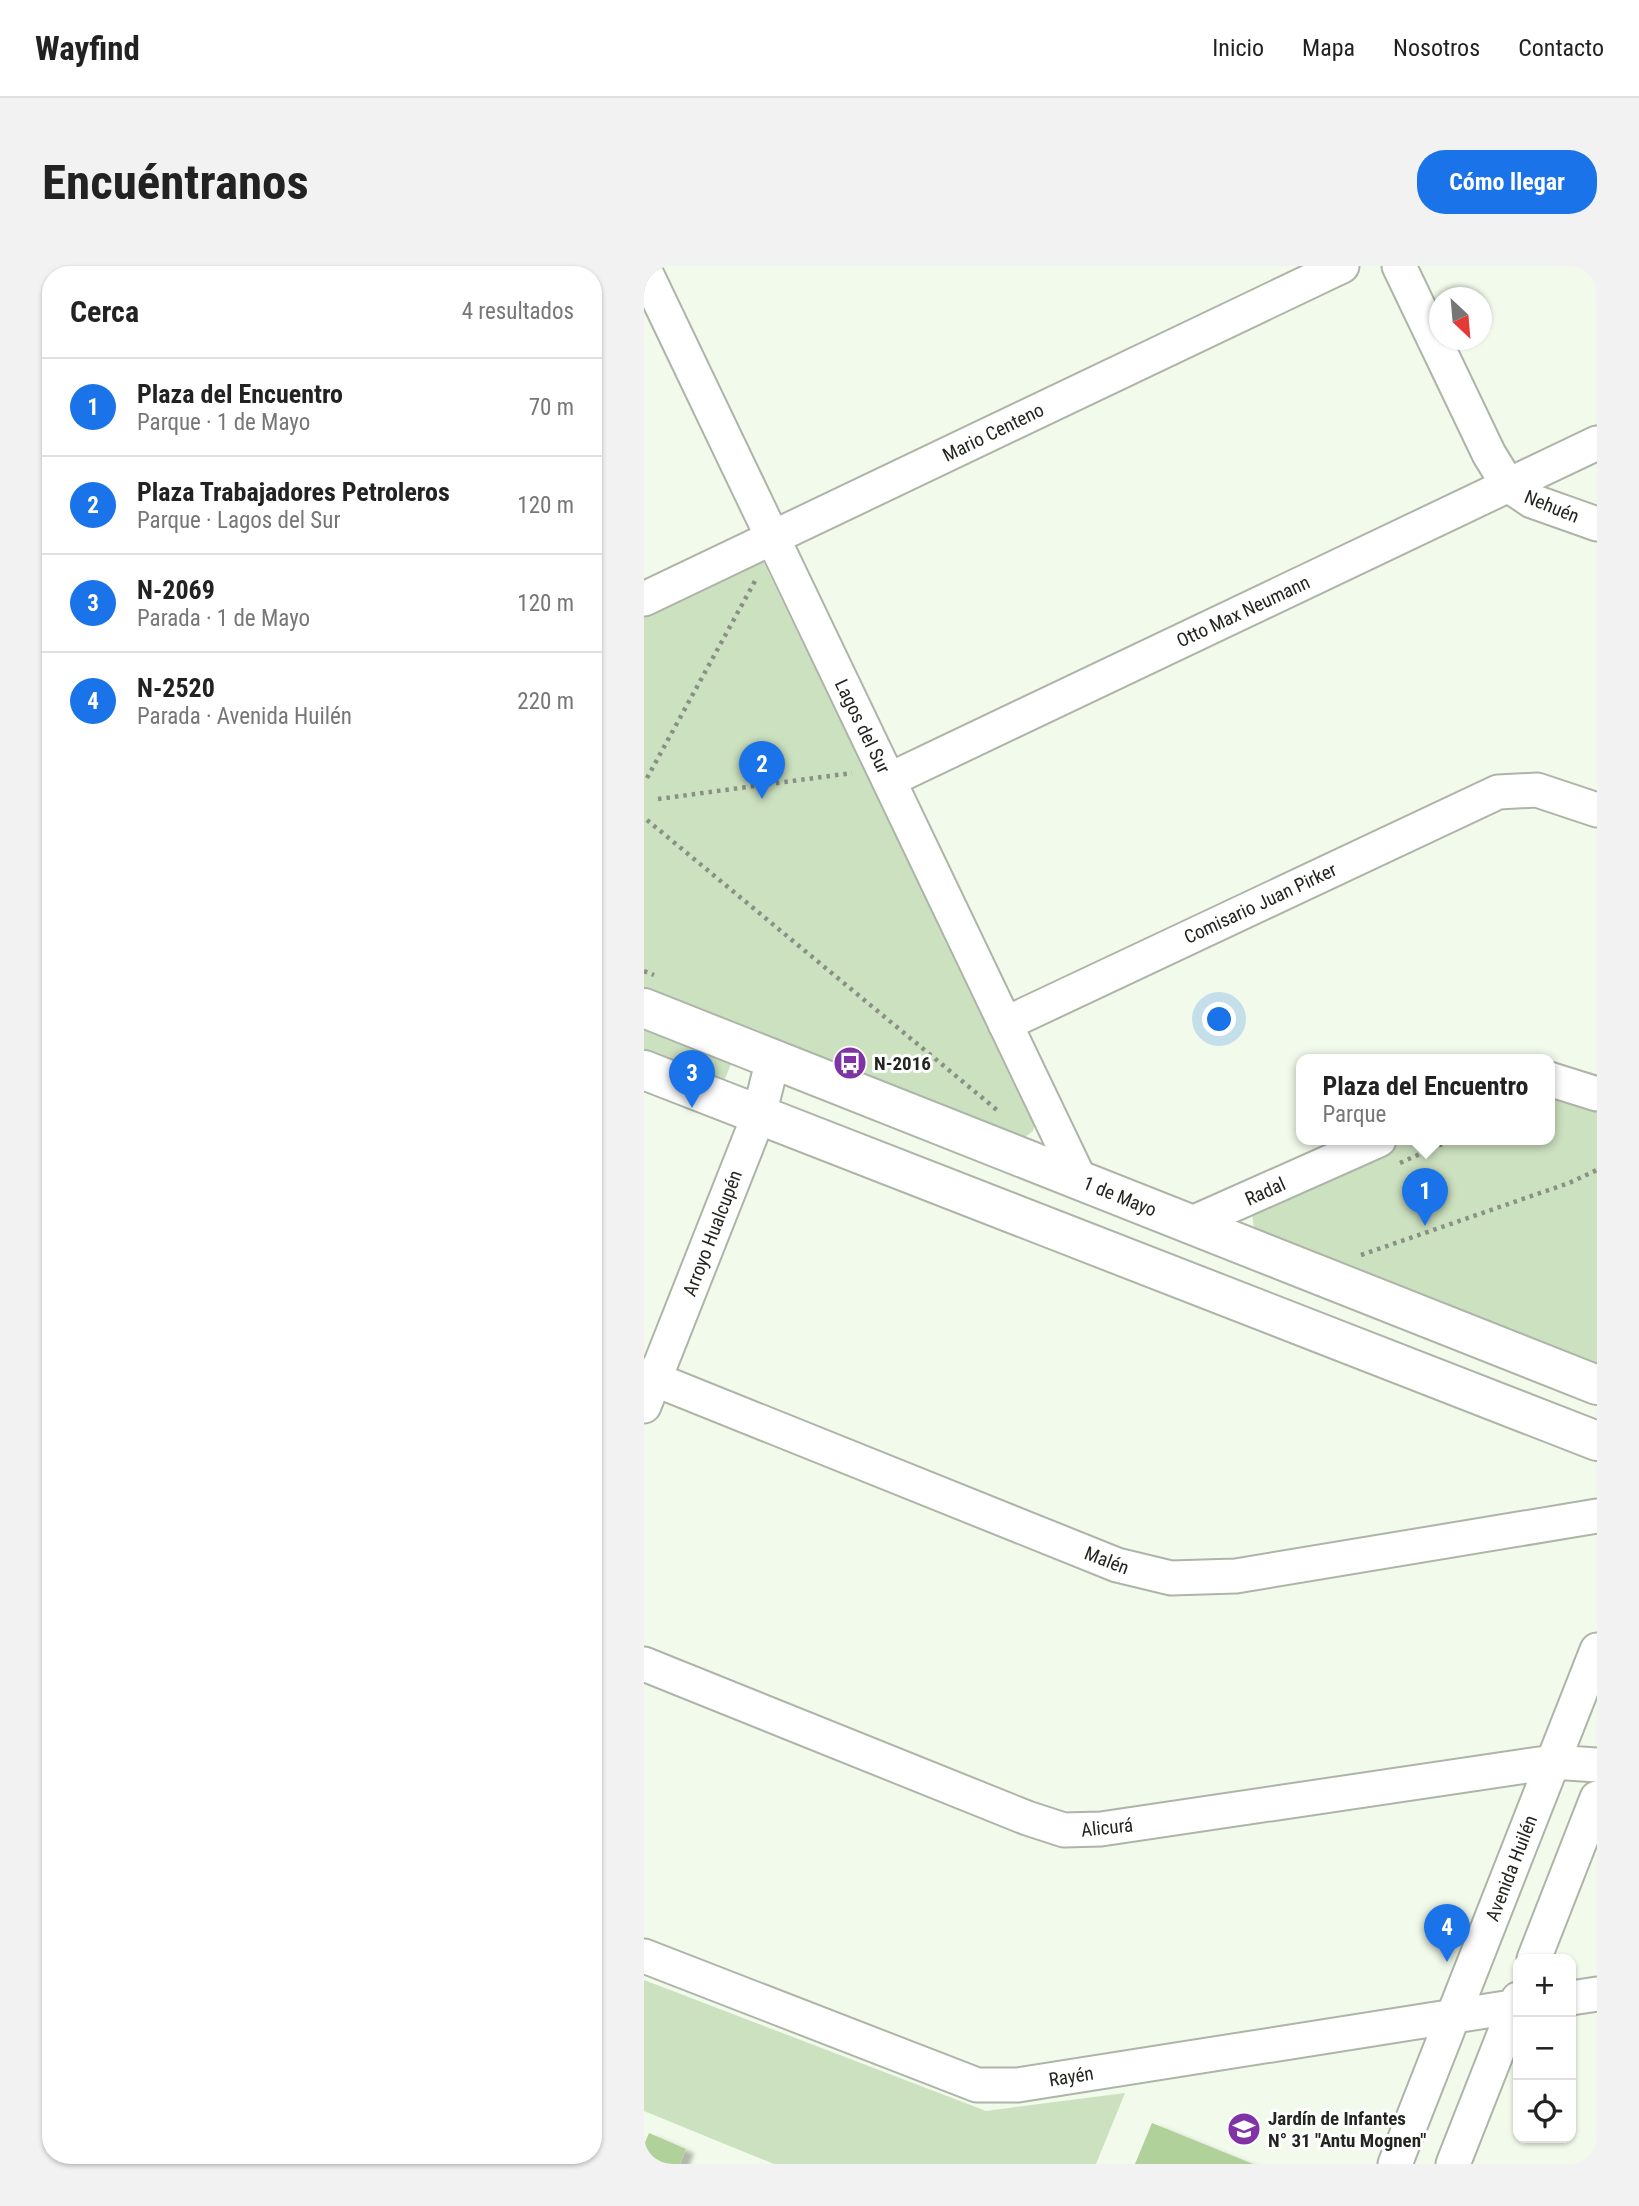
<!DOCTYPE html>
<html lang="es">
<head>
<meta charset="utf-8">
<style>
  body { margin:0; font-family:"Roboto Condensed",sans-serif; background:#f2f2f2; color:#222 }
  .controls { position:absolute; right:21px; bottom:21px; display:grid; overflow:hidden; border-radius:14px; box-shadow:0 2px 5px #0004 }
  .controls button { width:63px; height:63px; display:grid; place-items:center; padding:0; border:0; border-bottom:2px solid #e0e0e0; background:#fff; color:#222; font:35px sans-serif }
  .compass { position:absolute; left:785px; top:21px; width:63px; height:63px; border-radius:50%; background:#fff; box-shadow:0 2px 5px #0004; rotate:154deg }
  .you { position:absolute; left:576px; top:754px; width:24px; height:24px; margin:-18px; border:5px solid #fff; border-radius:50%; background:#1a73e8; box-shadow:0 0 0 10px #1a73e833 }
  .badge { display:grid; place-items:center; width:46px; height:46px; border-radius:50%; background:#1a73e8; color:#fff; font-size:23px; font-weight:700 }
  .pin { position:absolute; translate:-50% -58px; filter:drop-shadow(0 2px 4px #0008) }
  .pin::after { content:''; position:absolute; top:37px; width:24px; height:21px; background:inherit; clip-path:polygon(0 0,100% 0,50% 100%) }
  .popup { position:absolute; left:652px; top:788px; width:259px; height:91px; box-sizing:border-box; display:grid; place-content:center; border-radius:14px; background:#fff; filter:drop-shadow(0 2px 5px #0005); font-size:23px; white-space:nowrap; color:#767676 }
  .popup b { font-size:26px; color:#222 }
  .popup::after { content:''; position:absolute; left:50%; top:100%; margin-left:-14px; border:14px solid transparent; border-top-color:#fff }
  .list { margin:0; padding:0; list-style:none }
  h2 { display:flex; justify-content:space-between; align-items:center; height:91px; margin:0; padding:0 28px; font-size:30px }
  h2 small { font-size:23px; font-weight:400; color:#767676 }
  .list li { display:grid; grid-template-columns:46px 1fr auto; gap:21px; align-items:center; box-sizing:border-box; height:98px; padding:0 28px; border-top:2px solid #e0e0e0 }
  .list b { display:block; font-size:26px; white-space:nowrap }
  .list p { margin:0; font-size:23px; white-space:nowrap; color:#767676 }
  .list em { font-size:23px; font-style:normal; color:#767676 }
  .icon { flex:none; width:38px; height:38px; fill:none; stroke:currentColor; stroke-width:2; stroke-linecap:round; stroke-linejoin:round }
  .map { position:relative; flex:none; width:953px; height:1898px; overflow:hidden; border-radius:28px }
  header { display:flex; align-items:center; gap:42px; box-sizing:border-box; height:98px; padding:0 35px; background:#fff; border-bottom:2px solid #e0e0e0 }
  header strong { font-size:33px }
  nav { display:flex; gap:38px; margin-inline-start:auto; font-size:24px }
  .intro { display:flex; align-items:center; justify-content:space-between; box-sizing:border-box; height:168px; padding:0 42px }
  h1 { margin:0; font-size:49px }
  .button { padding:18px 32px; border-radius:28px; background:#1a73e8; color:#fff; font-size:24px; font-weight:700 }
  main { display:flex; gap:42px; padding:0 42px }
  aside { flex:1; background:#fff; border-radius:28px; box-shadow:0 2px 5px #0004 }
  .map>svg:first-child { display:block }
  .green { fill:#cce1bf }
  .building { fill:#b0d199; filter:url(#shadow) }
  .lines { fill:none; stroke-linecap:round; stroke-linejoin:round }
  .minor-casing { stroke:#acb5a7; stroke-width:37 }
  .major-casing { stroke:#acb5a7; stroke-width:42 }
  .path { stroke:#8a9086; stroke-width:4.5; stroke-dasharray:3.5 5; stroke-linecap:butt }
  .minor { stroke:#fff; stroke-width:33 }
  .major { stroke:#fff; stroke-width:38 }
  .labels { text-anchor:middle; stroke-width:6; stroke-linejoin:round; paint-order:stroke }
  .street-label { font-size:19px; fill:#232620; stroke:#fff }
  .poi-label { font-size:19px; font-weight:bold; fill:#232620; stroke:#fff; text-anchor:start }
</style>
</head>
<body>
<header>
<strong>Wayfind</strong>
<nav><a>Inicio</a><a>Mapa</a><a>Nosotros</a><a>Contacto</a></nav>
</header>
<div class="intro"><h1>Encuéntranos</h1><a class="button">Cómo llegar</a></div>
<main>
<aside>
<h2>Cerca<small>4 resultados</small></h2>
<ul class="list">
<li><span class="badge">1</span><div><b>Plaza del Encuentro</b><p>Parque · 1 de Mayo</p></div><em>70 m</em></li>
<li><span class="badge">2</span><div><b>Plaza Trabajadores Petroleros</b><p>Parque · Lagos del Sur</p></div><em>120 m</em></li>
<li><span class="badge">3</span><div><b>N-2069</b><p>Parada · 1 de Mayo</p></div><em>120 m</em></li>
<li><span class="badge">4</span><div><b>N-2520</b><p>Parada · Avenida Huilén</p></div><em>220 m</em></li>
</ul>
</aside>
<div class="map">
<svg width="953" height="1898" viewBox="0 0 953 1898">
  <defs>
    <filter id="shadow"><feDropShadow dx="8" dy="4.5" stdDeviation="2" flood-color="#0004"/></filter>
  </defs>
  <rect width="100%" height="100%" fill="#f1faeb"/>
  <path class="green" d="M118 293 391 856 389 865 381 871 370 870 0 723V343Z
    M0 754 88 795 81 813 0 786Z
    M905 824 953 842V1101L610 963 608 946 615 940 763 874H905Z
    M0 1714 342 1845 481 1827 452 1898H130L0 1845Z"/>
  <path class="building" d="M508 1857 609 1898H491Z
    M5 1867 42 1883 36 1898H0V1879Z"/>
  <g class="lines">
    <defs>
      <path id="minor" d="M755 0 845 188 864 219 888 235 953 258
        M2 7 436 914
        M0 333 698 0
        M245 514 953 177
        M361 758 854 526 893 524 953 544
        M905 813 953 828
        M546 958 735 874
        M0 1109 473 1299 527 1312 592 1310 953 1250
        M0 1140 115 849 129 793
        M0 1398 383 1552 420 1564 457 1563 909 1496 953 1499
        M0 1690 333 1819H374L874 1740
        M890 1693 953 1532
        M927 1732 953 1728
        M751 1898 953 1384
        M809 1898 874 1733"/>
      <path id="major" d="M0 742 953 1119
        M0 804 953 1175"/>
    </defs>
    <use href="#minor" class="minor-casing"/>
    <use href="#major" class="major-casing"/>
    <path class="path" d="M3 512 111 315
      M14 533 208 507
      M3 554 353 844
      M0 705 10 709
      M756 897 807 874
      M717 989 925 917 953 904"/>
    <use href="#minor" class="minor"/>
    <use href="#major" class="major"/>
  </g>
  <defs>
    <symbol id="bus-disc" viewBox="-11 -11 22 22"><circle r="9.5" fill="#8033a4" stroke="#fff"/><path d="M-5-6H5V4H4V6H2V4H-2V6H-4V4H-5ZM-3.5-4V0h7V-4ZM-3.5 1.2v1.5H-2V1.2ZM2 1.2v1.5H3.5V1.2Z" fill="#fff"/></symbol>
    <symbol id="school-disc" viewBox="-11 -11 22 22"><circle r="9.5" fill="#8033a4" stroke="#fff"/><path d="M0-5L7-2L0 1L-7-2ZM-4 1L0 2.5L4 1V4Q0 6-4 4Z" fill="#fff"/></symbol>
  </defs>
  <g fill-rule="evenodd">
    <use href="#bus-disc" x="187" y="778" width="38" height="38"/>
    <use href="#school-disc" x="581" y="1844" width="38" height="38"/>
  </g>
  <g class="labels">
    <g class="street-label">
      <text transform="translate(349 166) rotate(-26)" y="7">Mario Centeno</text>
      <text transform="translate(908 240) rotate(22)" y="7">Nehuén</text>
      <text transform="translate(599 345) rotate(-25)" y="7">Otto Max Neumann</text>
      <text transform="translate(219 460) rotate(64)" y="7">Lagos del Sur</text>
      <text transform="translate(616 637) rotate(-25)" y="7">Comisario Juan Pirker</text>
      <text transform="translate(621 925) rotate(-24)" y="7">Radal</text>
      <text transform="translate(476 930) rotate(22)" y="7">1 de Mayo</text>
      <text transform="translate(68 967) rotate(-69)" y="7">Arroyo Hualcupén</text>
      <text transform="translate(463 1294) rotate(21)" y="7">Malén</text>
      <text transform="translate(463 1561) rotate(-6)" y="7">Alicurá</text>
      <text transform="translate(867 1602) rotate(-69)" y="7">Avenida Huilén</text>
      <text transform="translate(427 1810) rotate(-9)" y="7">Rayén</text>
    </g>
    <g class="poi-label">
      <text x="230" y="804">N-2016</text>
      <text x="624" y="1859">Jardín de Infantes<tspan x="624" dy="22">N° 31 "Antu Mognen"</tspan></text>
    </g>
  </g>
</svg>
<div class="controls">
<button>+</button>
<button>−</button>
<button><svg class="icon" aria-label="locate" viewBox="0 0 24 24"><circle cx="12" cy="12" r="6"/><path d="M12 2v4M12 18v4M2 12h4M18 12h4"/></svg></button>
</div>
<svg class="compass" viewBox="-18 -18 36 36"><path d="M0-13l5 13h-10z" fill="#e53935"/><path d="M0 13l5-13h-10z" fill="#767676"/></svg>
<div class="you"></div>
<div class="pin badge" style="left:781px;top:960px">1</div>
<div class="popup"><b>Plaza del Encuentro</b>Parque</div>
<div class="pin badge" style="left:118px;top:533px">2</div>
<div class="pin badge" style="left:48px;top:842px">3</div>
<div class="pin badge" style="left:803px;top:1696px">4</div>
</div>
</main>
</body>
</html>
